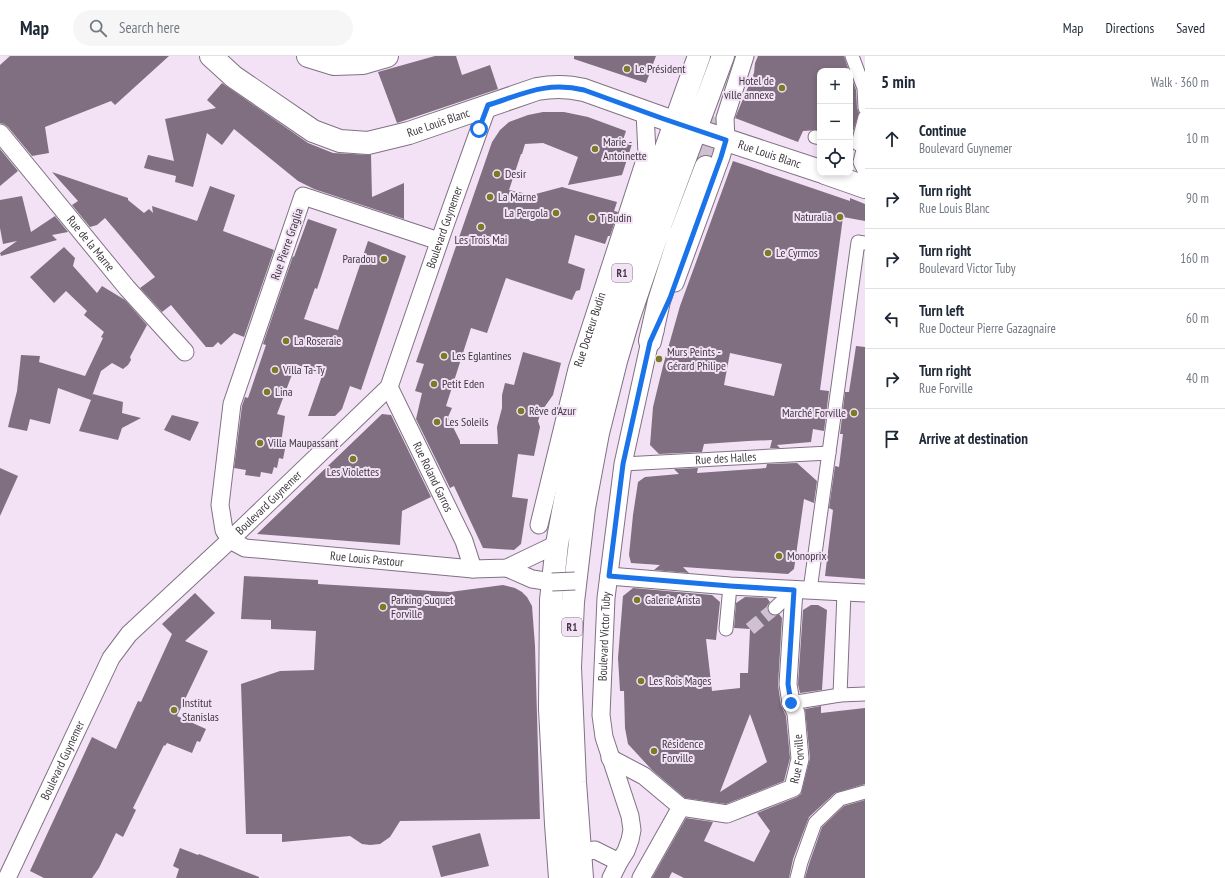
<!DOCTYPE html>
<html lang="en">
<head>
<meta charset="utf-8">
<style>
  body { margin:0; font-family:"PT Sans Narrow",sans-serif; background:#f6f6f7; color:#1f2937 }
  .controls { position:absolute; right:12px; top:12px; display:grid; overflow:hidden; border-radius:8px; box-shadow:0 2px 6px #0003 }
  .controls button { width:36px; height:36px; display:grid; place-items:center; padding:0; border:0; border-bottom:1px solid #e0e1e3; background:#fff; color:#1f2937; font:20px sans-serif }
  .stop { position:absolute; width:12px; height:12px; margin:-9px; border:3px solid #1a73e8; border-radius:50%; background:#fff }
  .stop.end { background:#1a73e8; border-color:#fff; box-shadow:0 1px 4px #0008 }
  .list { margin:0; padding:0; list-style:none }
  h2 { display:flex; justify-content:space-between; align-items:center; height:52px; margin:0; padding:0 16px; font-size:17px }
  h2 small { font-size:13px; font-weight:400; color:#747a83 }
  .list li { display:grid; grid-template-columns:26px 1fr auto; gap:12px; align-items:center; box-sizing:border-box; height:60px; padding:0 16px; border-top:1px solid #e0e1e3 }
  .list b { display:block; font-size:15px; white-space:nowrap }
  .list p { margin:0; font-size:13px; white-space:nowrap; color:#747a83 }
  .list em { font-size:13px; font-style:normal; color:#747a83 }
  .icon { flex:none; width:22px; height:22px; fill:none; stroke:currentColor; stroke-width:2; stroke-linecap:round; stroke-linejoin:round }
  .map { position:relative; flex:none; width:865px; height:822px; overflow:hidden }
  header { display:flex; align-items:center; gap:24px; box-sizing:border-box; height:56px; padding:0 20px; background:#fff; border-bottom:1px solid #e0e1e3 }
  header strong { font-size:19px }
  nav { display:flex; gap:22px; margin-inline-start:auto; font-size:14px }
  .search { width:280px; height:36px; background:#f6f6f7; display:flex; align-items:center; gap:10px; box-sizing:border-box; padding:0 14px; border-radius:22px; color:#747a83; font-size:15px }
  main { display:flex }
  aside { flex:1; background:#fff }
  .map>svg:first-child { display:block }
  .building { fill:#7f6f81; fill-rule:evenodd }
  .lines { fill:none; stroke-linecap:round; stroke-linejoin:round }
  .pedestrian-tunnel { stroke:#cfc0d2; stroke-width:13; stroke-dasharray:13 6; stroke-linecap:butt }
  .trunk-tunnel { stroke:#cfc0d2; stroke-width:22; stroke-dasharray:22 11; stroke-linecap:butt }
  .pedestrian-casing { stroke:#807183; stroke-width:15 }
  .minor-casing { stroke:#807183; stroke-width:19 }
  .tertiary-casing { stroke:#807183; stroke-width:24 }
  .trunk-casing { stroke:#807183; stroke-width:24 }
  .pedestrian { stroke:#fff; stroke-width:13 }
  .minor { stroke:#fff; stroke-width:17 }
  .tertiary { stroke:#fff; stroke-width:22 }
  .trunk { stroke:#fff; stroke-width:22 }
  .minor-bridge-casing { stroke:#807183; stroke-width:19; stroke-linecap:butt }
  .minor-bridge { stroke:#fff; stroke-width:17 }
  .route { stroke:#1a73e8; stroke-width:5 }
  .poi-dot { fill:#797c25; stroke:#f3e2f6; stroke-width:1.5 }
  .labels { text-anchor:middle; stroke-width:4; stroke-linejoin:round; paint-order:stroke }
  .shield { fill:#f3e2f6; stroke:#766c77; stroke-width:1 }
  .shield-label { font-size:11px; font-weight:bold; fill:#403941 }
  .poi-label { font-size:12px; fill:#403941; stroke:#f3e2f6; text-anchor:start }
  .street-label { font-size:12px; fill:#403941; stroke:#f3e2f6 }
</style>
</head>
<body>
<header>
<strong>Map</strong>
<div class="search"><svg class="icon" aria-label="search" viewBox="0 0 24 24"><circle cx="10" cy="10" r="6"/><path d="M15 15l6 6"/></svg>Search here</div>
<nav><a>Map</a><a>Directions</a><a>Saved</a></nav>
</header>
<main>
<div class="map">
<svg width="865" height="822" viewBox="0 0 865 822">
  <rect width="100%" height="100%" fill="#f3e2f6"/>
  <path class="building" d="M10 0H169L115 49 111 45 45 71 49 97 32 100 8 71 4 68 0 67V9Z
    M435 0H456L462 19 490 9 498 33 397 67 378 16Z
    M574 0H656L646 27 574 3Z
    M758 0H844L849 15H820V74L803 75 798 86 735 62 754 17 755 7Z
    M850 17 856 34 857 52 859 57 851 82 850 81Z
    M222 27 308 87 333 97 371 99 372 141 404 127V163L314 133 298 125 234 73 222 89 207 77 193 131 175 126 176 120 144 112 148 99 174 105 165 63 216 52 207 44Z
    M543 56H564L588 61 626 75 623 84 632 88 622 119 568 129 578 101 543 87 525 88 522 98H521L509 134 532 139 562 131 617 146 614 155 618 156 610 180H608L605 188 575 179 568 207 585 213 580 234 576 235 572 244 506 222 487 277 471 272 446 350 452 352 448 361 460 385V388H498L497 371 502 352V339L505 327 514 329 523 296 561 307 553 339 541 356 538 365 540 371 534 400 518 398 512 441 528 443 521 488 514 494 483 492 454 430 450 432 416 363 422 337 415 335 424 308 416 306 492 86 500 74 509 66 528 59Z
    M0 93 18 115 0 130Z
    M733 105 850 145V142L865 148V165L843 161 820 334 829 335 824 375 813 373 811 386 777 389 780 392H770L772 384 748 385 704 388 702 396 659 398 650 389 653 351 663 310 680 250ZM730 297 782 308 774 340 724 329Z
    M52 116 128 142V144L144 157 149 153 153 157 152 150 197 165 210 130 235 139 223 175 274 194 244 281 234 277 221 289 218 286 213 291H206L171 249 162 256 140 232 155 221 105 162 97 169 90 171 72 149 78 145Z
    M22 140 31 176 55 160 68 176 52 179 57 184 1 200 0 197 17 185 3 188 0 172V144Z
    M308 163 337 173 317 233 315 232 304 263 338 274 368 185 406 200 361 334 350 330 342 353 335 360H308L322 320 296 308 277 358 285 360 281 387 286 388 283 403 279 402 277 412 274 411 272 418 261 416 260 421 245 419 246 414 234 412 242 350 245 341 248 342 266 289 263 288 293 200 294 201Z
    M64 191 75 202 73 210 97 237 102 230 125 244 147 269 130 301 131 304 128 309 123 313 112 307 101 315 92 340 93 338 123 346 122 357 141 362 122 372 118 384 79 375 91 344 58 332 50 368 30 363 27 375 8 371 17 335 21 299 40 300 39 306 85 320 103 282 101 281 104 276 84 259 87 255 66 235 54 247 30 221Z
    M856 290 865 291V523L825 520 833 454 829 452 835 410 839 411 843 378H840L845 336H849Z
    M382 358 391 359 431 441 402 455 400 489 257 478Z
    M172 359 199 366 190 385 164 374Z
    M797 407 817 425 814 447 804 443 794 513 788 518 683 511 689 517 654 514 660 509 631 507 629 499 633 459 638 426 645 421 679 418 674 413 698 412 697 417 766 412 767 408Z
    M0 412 18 420 0 460Z
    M244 520 318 524V528L450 536 503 529 515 532 522 536 527 541 532 550 535 590 540 763 400 765 390 781 380 788 370 789 362 788 350 780 282 786V778H246L241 628 280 615 314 614 316 575 271 573V564L241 563Z
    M633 532 712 539 720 546 716 584 706 583 712 635 740 632V617H748L750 573 734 572 736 547 745 541 767 542 770 546 767 550 769 557 773 560 779 558 782 562 778 629 781 649 786 660 790 702 784 725 726 748 685 742 652 714 628 688 625 672 624 635H620L618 602 623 540ZM750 658 767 706 720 736Z
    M195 537 215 557 185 585 208 595 177 660 206 673 200 686 197 685 192 697 167 687 165 690 164 689 133 752 136 754 123 781 116 777 99 812 92 822H44L30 815 92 681 116 693 138 645 141 646 172 578 162 568Z
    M811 549H818L827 554 822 634 800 637 798 628 803 554Z
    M821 650V657L865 652V728L835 737 809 761 793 803 789 822H684L672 816 669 822H652L686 762 713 766 704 785 754 806 770 775 757 757 797 741 801 738 810 702 805 653Z
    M865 744V822H805L809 808 822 771 844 750Z
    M480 777 489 810 441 821 432 790Z
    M180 792 198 799 199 798 259 821V822H176L179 813 173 810Z"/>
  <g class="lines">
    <path class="pedestrian-tunnel" d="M750 573 775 552"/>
    <path class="trunk-tunnel" d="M706 111 723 64"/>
    <defs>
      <g id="pedestrian">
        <path d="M852 0 864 32 865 52"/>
        <path d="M815 81 820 82"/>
        <path d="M858 88 865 61"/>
        <path d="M864 90 860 106 865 116"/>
        <path id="s1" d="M623 408 829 397"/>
        <path d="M810 534 858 186 865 187"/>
        <path d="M775 552 794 534"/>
        <path d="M726 573 730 530"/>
        <path d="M840 639 844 536"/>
        <path d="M791 647 840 639 865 638"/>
        <path d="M797 822 801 806 815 767 840 743 865 736"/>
      </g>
      <g id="minor">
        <path id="s2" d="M0 77 127 232 185 296"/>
        <path id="s3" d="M439 185 303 140 232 348 220 449 224 474 230 484 245 492 473 513 507 512 557 488"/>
        <path d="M675 227 721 101 726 84 725 62 745 0"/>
        <path id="s4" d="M389 331 464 485 473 513"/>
        <path id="s5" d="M539 469 577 313 647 98 645 56"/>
        <path d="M507 512 532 523 552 526"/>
        <path d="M609 520 730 530 865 537"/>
        <path id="s6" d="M610 702 644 720 681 751 727 758 793 732 800 703 796 657 791 647 788 628 794 534"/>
        <path d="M568 798 595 794 619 806"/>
        <path id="s7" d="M7 822 111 602 129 578 230 484 389 331 444 172 488 49"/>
        <path id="s8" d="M611 822 619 806 626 795 630 784 632 774 630 760 604 681 601 659 606 542 623 408 650 285 655 275"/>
        <path d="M641 822 681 751"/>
      </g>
      <g id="tertiary">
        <path id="s9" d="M211 0 234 21 313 75 340 85 368 87 409 77 537 33C553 30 568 30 584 34L696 74 820 115"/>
        <path d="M308 0 334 8 363 7 387 0"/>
        <path d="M825 117 865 131"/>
      </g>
      <path id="trunk" d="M650 285 659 245 679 182 706 111
        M560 822 556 768 550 653 551 544 557 488 579 370 605 272 636 176 699 0
        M582 822 575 726 570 611 573 546 584 452 598 377 616 305 629 261 661 167 723 0"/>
    </defs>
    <use href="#pedestrian" class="pedestrian-casing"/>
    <use href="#minor" class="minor-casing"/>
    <use href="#tertiary" class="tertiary-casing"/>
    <use href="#trunk" class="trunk-casing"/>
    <use href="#pedestrian" class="pedestrian"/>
    <use href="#minor" class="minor"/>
    <use href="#tertiary" class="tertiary"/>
    <use href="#trunk" class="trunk"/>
    <defs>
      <path id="minor-bridge" d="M552 526 575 525"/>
    </defs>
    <use href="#minor-bridge" class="minor-bridge-casing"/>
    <use href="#minor-bridge" class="minor-bridge"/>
  </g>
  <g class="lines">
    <path class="route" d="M479 73 488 49C523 38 547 25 584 34L664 63 726 84 721 101 670 242 650 286 623 408 609 520 730 530 794 534 788 628 791 647"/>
  </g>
  <g class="poi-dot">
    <circle cx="627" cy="13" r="4"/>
    <circle cx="782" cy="32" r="4"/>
    <circle cx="595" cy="93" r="4"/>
    <circle cx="497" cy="118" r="4"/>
    <circle cx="490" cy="141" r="4"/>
    <circle cx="556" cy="157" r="4"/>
    <circle cx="840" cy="161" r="4"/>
    <circle cx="592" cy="162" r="4"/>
    <circle cx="481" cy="171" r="4"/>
    <circle cx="768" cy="197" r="4"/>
    <circle cx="384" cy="203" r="4"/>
    <circle cx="286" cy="285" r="4"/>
    <circle cx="444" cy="300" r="4"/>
    <circle cx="659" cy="303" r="4"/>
    <circle cx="275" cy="314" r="4"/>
    <circle cx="434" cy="328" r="4"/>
    <circle cx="267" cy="336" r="4"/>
    <circle cx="521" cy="355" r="4"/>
    <circle cx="854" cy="357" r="4"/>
    <circle cx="437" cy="366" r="4"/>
    <circle cx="260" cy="387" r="4"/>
    <circle cx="353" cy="403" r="4"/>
    <circle cx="779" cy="500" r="4"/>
    <circle cx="637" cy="544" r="4"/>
    <circle cx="383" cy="551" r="4"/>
    <circle cx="641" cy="625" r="4"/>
    <circle cx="174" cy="654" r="4"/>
    <circle cx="654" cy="695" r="4"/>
  </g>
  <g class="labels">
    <g class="shield">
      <rect x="612" y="208" width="20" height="18" rx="3"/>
      <rect x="562" y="562" width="20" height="18" rx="3"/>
    </g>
    <g class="shield-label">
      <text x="622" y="221">R1</text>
      <text x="572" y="575">R1</text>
    </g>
    <g class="poi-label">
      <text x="635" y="17">Le Président</text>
      <text x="774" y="29" text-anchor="end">Hotel de<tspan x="774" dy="14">ville annexe</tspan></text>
      <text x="603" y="90">Marie -<tspan x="603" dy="14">Antoinette</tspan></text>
      <text x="505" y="122">Desir</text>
      <text x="498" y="145">La Marne</text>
      <text x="548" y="161" text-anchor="end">La Pergola</text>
      <text x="832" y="165" text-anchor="end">Naturalia</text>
      <text x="600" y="166">T Budin</text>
      <text x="481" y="188" text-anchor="middle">Les Trois Mai</text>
      <text x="776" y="201">Le Cyrmos</text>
      <text x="376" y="207" text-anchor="end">Paradou</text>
      <text x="294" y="289">La Roseraie</text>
      <text x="667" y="300">Murs Peints -<tspan x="667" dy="14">Gérard Philipe</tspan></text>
      <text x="452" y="304">Les Eglantines</text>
      <text x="283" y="318">Villa Ta-Ty</text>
      <text x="442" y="332">Petit Eden</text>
      <text x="275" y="340">Lina</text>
      <text x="529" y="359">Rêve d'Azur</text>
      <text x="846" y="361" text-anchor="end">Marché Forville</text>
      <text x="445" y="370">Les Soleils</text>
      <text x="268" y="391">Villa Maupassant</text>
      <text x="353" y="420" text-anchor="middle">Les Violettes</text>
      <text x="787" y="504">Monoprix</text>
      <text x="391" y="548">Parking Suquet<tspan x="391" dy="14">Forville</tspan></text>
      <text x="645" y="548">Galerie Arista</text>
      <text x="649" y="629">Les Rois Mages</text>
      <text x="182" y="651">Institut<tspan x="182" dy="14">Stanislas</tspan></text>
      <text x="662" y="692">Résidence<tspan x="662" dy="14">Forville</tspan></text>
    </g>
    <g class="street-label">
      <text dy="4" stroke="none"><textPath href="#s9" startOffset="257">Rue Louis Blanc</textPath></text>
      <text dy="4" stroke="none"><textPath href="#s9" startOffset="605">Rue Louis Blanc</textPath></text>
      <text dy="4" stroke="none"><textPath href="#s7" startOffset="801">Boulevard Guynemer</textPath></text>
      <text dy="4" stroke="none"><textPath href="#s2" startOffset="143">Rue de la Marne</textPath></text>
      <text transform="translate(287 188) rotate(-71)" y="4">Rue Pierre Graglia</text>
      <text dy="4" stroke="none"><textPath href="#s5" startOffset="202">Rue Docteur Budin</textPath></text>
      <text dy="4" stroke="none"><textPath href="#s1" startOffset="103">Rue des Halles</textPath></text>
      <text dy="4" stroke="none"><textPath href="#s4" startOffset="100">Rue Roland Garros</textPath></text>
      <text dy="4" stroke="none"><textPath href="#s7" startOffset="465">Boulevard Guynemer</textPath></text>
      <text dy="4" stroke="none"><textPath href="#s3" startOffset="641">Rue Louis Pastour</textPath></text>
      <text dy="4" stroke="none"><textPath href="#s8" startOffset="251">Boulevard Victor Tuby</textPath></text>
      <text dy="4" stroke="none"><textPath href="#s6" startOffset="234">Rue Forville</textPath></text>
      <text dy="4" stroke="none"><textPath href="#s7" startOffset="130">Boulevard Guynemer</textPath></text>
    </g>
  </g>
</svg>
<div class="controls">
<button>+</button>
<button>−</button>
<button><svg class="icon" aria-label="locate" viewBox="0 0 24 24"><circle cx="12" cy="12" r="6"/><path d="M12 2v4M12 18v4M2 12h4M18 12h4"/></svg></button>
</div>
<div class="stop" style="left:479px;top:73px"></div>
<div class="stop end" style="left:791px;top:647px"></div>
</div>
<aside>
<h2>5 min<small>Walk · 360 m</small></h2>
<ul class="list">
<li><svg class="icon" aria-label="ahead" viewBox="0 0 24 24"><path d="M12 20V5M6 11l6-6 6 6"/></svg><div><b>Continue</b><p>Boulevard Guynemer</p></div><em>10 m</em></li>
<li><svg class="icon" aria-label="right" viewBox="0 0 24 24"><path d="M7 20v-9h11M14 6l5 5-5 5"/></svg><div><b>Turn right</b><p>Rue Louis Blanc</p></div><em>90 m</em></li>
<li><svg class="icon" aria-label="right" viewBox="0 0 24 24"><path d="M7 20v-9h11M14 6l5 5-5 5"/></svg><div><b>Turn right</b><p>Boulevard Victor Tuby</p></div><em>160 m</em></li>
<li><svg class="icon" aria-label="left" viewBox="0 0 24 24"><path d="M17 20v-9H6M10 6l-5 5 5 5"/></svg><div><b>Turn left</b><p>Rue Docteur Pierre Gazagnaire</p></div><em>60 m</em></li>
<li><svg class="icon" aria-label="right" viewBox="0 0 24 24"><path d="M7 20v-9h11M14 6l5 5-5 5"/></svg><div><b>Turn right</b><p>Rue Forville</p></div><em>40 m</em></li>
<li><svg class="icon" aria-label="arrive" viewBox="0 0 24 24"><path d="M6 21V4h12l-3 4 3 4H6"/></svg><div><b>Arrive at destination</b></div></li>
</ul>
</aside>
</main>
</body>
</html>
